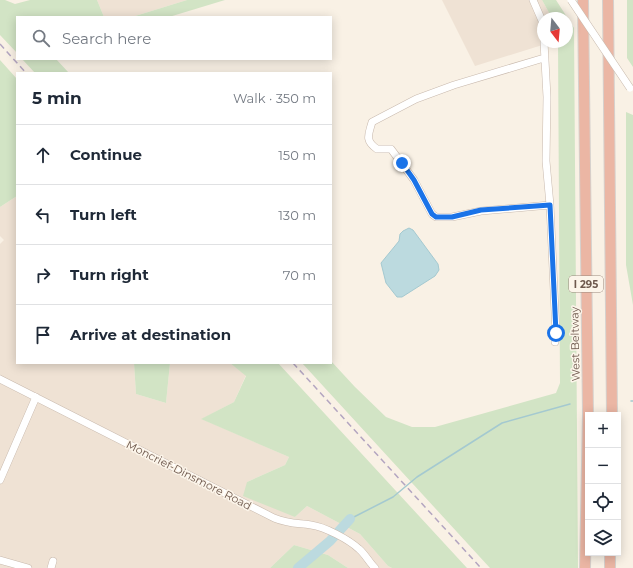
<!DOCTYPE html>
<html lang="en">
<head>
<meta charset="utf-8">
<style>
  body { margin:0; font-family:Montserrat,sans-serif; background:#f2f2f3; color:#1f2937 }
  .controls { position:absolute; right:12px; bottom:12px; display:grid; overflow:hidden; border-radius:0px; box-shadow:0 2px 10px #0003 }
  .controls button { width:36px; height:36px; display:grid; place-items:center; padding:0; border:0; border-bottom:1px solid #e0e1e3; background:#fff; color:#1f2937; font:20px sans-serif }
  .compass { position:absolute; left:537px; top:12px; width:36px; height:36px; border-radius:50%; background:#fff; box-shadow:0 2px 10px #0003; rotate:164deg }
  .stop { position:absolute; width:12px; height:12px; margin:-9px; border:3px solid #1a73e8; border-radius:50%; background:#fff }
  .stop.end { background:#1a73e8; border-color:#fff; box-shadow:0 1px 4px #0008 }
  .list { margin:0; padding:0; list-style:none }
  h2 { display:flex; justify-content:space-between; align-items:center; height:52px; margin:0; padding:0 16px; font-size:17px }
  h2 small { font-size:13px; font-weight:400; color:#747a83 }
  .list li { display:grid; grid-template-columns:26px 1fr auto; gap:12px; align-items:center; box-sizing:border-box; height:60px; padding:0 16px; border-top:1px solid #e0e1e3 }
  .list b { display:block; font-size:15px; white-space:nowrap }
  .list em { font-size:13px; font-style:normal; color:#747a83 }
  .icon { flex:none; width:22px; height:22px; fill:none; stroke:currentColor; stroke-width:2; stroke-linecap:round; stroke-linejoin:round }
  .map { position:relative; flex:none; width:633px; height:568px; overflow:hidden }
  .search { position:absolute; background:#fff; box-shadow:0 2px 10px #0003; left:16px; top:16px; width:316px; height:44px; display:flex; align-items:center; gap:10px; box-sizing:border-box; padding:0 14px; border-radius:0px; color:#747a83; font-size:15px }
  .panel { position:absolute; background:#fff; box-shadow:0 2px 10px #0003; left:16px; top:72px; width:316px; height:292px; border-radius:0px }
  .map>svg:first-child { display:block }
  .residential { fill:#efe2d4 }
  .green { fill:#d2e4c5 }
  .water { fill:#bcdadf; stroke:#a4c9d0 }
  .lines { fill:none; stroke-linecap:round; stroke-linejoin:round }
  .stream { stroke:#a4c9d0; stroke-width:1.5 }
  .river { stroke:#bcdadf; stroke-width:10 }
  .minor-casing { stroke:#c8b9ad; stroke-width:8 }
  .highway-casing { stroke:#d6d1cd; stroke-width:12 }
  .minor { stroke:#fff; stroke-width:7 }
  .highway { stroke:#ebb6a4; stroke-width:10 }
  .rail { stroke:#b3a5c0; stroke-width:1.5; stroke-dasharray:6 4; stroke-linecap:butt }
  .minor-bridge-casing { stroke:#c8b9ad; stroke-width:8; stroke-linecap:butt }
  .minor-bridge { stroke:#fff; stroke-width:7 }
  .route { stroke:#1a73e8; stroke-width:5 }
  .labels { text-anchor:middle; stroke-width:3; stroke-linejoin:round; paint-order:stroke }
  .shield { fill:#fcf5ea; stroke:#99887d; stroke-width:1 }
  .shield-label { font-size:10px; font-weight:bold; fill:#6e594e }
  .street-label { font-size:11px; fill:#6e594e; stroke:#fcf5ea }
</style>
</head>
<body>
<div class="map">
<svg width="633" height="568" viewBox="0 0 633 568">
  <rect width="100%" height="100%" fill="#f9f1e5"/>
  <path class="residential" d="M97 0H187L132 17H104Z
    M442 0H542L552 18H543V42H552L475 66Z
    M17 196V363H134L136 394 166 403 170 363H230L246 375 234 402 202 419 289 457 285 465 247 482 295 517 307 506 360 534 388 566 392 568H348L328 555 294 545 270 568H0V244L4 240 0 236V207Z"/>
  <path class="green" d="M0 0H5L15 4 30 0H97L104 17H17V53L0 35Z
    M187 0H225L169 17H132Z
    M542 0H556L574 28 578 568H490L302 363H331V361L355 387 386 417 412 427H435L556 393 560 383 558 42H567V18H552Z
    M627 0H633V67L627 58Z
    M22 59H56L69 73H35Z
    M0 60 17 79V196L0 207Z
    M626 112 633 115V305L626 265Z
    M134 363H170L166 403 136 394Z
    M230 363H278L467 568H392L388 566 360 534 307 506 295 517 243 496 247 482 285 465 289 457 201 419 234 402 246 376Z
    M294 545 328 555 348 568H270Z"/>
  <path class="water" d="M409 228 413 230 438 264 439 270 435 276 402 297H397L386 283 381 263 399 241 400 234 403 231Z"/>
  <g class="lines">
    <path class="stream" d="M631 401H633
      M350 519 393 497 417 477 502 423 570 404"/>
    <path class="river" d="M298 568 330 541 350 519"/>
    <defs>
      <path id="minor" d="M533 0 543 23
        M544 42 547 97 546 161 550 205 481 211 452 217H436L432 214 414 180 391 149H377C364 140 369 134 372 122L416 99 454 85 544 58
        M550 205 556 333 555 342
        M0 379 274 518C289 524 296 523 311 525 325 527 348 539 359 549 365 554 369 562 375 568
        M0 480 36 397
        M0 560 28 568
        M51 568 53 561"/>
      <path id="highway" d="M583 0 588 414 585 568
        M608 0 612 415
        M610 568V553"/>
    </defs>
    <use href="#minor" class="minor-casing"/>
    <use href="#highway" class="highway-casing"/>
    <use href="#minor" class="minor"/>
    <use href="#highway" class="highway"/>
    <path class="rail" d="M0 44 26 73
      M293 363 481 568"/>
    <defs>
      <path id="minor-bridge" d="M571 0 630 88"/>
    </defs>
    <use href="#minor-bridge" class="minor-bridge-casing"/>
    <use href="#minor-bridge" class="minor-bridge"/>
  </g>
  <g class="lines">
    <path class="route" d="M402 163 414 180 432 214 436 217H452L481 210 550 205 556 333"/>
  </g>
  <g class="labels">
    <rect class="shield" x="569" y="276" width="34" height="16" rx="3"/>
    <g class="shield-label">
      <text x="586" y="288">I 295</text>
    </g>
    <g class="street-label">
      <text transform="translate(575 344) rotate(-91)" y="4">West Beltway</text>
      <text transform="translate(189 475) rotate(27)" y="4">Moncrief-Dinsmore Road</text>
    </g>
  </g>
</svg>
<div class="controls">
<button>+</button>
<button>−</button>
<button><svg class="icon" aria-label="locate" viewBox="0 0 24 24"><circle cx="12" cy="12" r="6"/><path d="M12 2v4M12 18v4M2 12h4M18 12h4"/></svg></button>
<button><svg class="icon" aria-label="layers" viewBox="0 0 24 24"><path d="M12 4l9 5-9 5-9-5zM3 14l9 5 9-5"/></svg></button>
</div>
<svg class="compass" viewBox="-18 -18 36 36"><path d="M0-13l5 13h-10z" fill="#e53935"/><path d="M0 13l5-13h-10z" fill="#747a83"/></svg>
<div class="stop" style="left:556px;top:333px"></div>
<div class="stop end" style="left:402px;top:163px"></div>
<div class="search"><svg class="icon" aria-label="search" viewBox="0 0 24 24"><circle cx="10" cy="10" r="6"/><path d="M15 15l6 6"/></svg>Search here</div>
<section class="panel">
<h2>5 min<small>Walk · 350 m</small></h2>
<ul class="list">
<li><svg class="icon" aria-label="ahead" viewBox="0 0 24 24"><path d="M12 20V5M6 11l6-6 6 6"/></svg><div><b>Continue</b></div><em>150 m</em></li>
<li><svg class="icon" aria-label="left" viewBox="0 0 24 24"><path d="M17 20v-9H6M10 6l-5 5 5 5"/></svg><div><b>Turn left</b></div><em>130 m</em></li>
<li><svg class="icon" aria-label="right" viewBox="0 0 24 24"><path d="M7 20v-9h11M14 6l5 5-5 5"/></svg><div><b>Turn right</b></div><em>70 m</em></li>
<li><svg class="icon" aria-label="arrive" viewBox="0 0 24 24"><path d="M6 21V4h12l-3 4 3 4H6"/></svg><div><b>Arrive at destination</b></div></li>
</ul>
</section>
</div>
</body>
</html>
